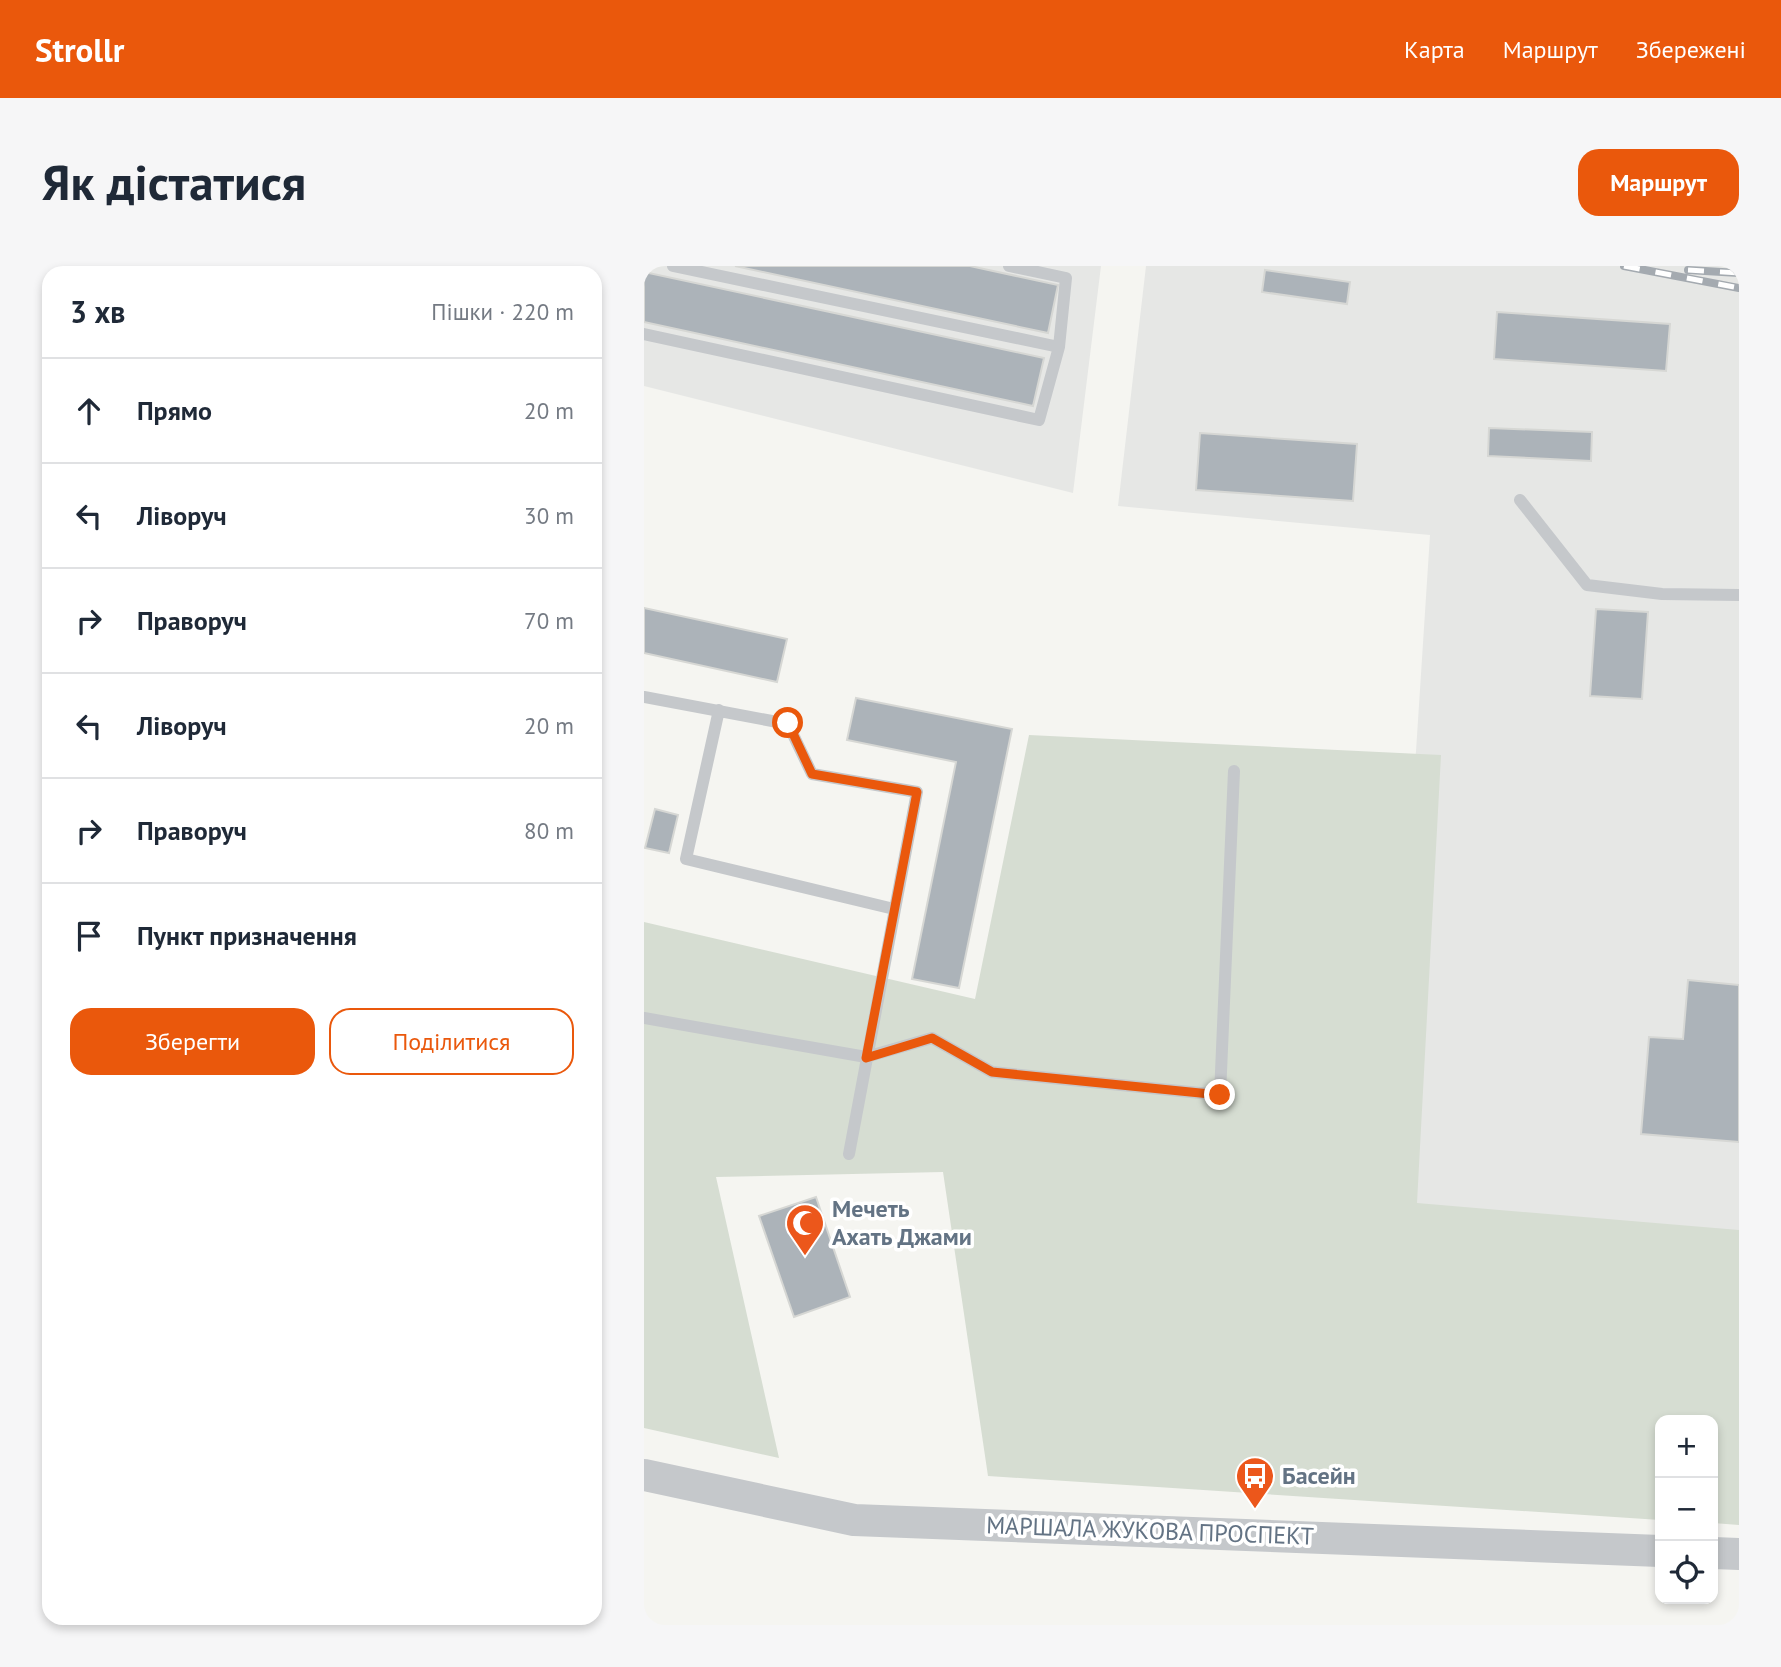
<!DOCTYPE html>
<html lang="uk">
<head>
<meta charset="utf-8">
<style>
  body { margin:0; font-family:"PT Sans",sans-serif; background:#f6f6f7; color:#1f2937 }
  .controls { position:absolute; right:21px; bottom:21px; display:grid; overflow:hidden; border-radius:14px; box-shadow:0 4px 10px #0003 }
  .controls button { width:63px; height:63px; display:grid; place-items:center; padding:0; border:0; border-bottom:2px solid #e0e1e3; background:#fff; color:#1f2937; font:35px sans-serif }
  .stop { position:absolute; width:21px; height:21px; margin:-16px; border:5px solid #ea580c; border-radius:50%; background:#fff }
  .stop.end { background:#ea580c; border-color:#fff; box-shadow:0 2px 7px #0008 }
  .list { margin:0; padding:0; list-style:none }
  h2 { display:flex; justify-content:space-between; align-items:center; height:91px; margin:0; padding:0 28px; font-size:30px }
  h2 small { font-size:23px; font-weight:400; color:#747a83 }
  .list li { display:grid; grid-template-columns:46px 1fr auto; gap:21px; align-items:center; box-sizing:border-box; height:105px; padding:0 28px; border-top:2px solid #e0e1e3 }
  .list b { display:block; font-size:26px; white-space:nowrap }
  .list em { font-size:23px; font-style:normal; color:#747a83 }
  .actions { display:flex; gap:14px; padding:21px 28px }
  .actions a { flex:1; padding:16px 0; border:2px solid #ea580c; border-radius:21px; text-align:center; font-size:24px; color:#ea580c }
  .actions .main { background:#ea580c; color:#fff }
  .icon { flex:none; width:38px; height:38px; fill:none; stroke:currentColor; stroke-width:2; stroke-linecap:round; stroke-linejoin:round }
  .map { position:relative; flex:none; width:1095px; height:1359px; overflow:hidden; border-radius:21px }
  header { display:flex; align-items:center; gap:42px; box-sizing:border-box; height:98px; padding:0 35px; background:#ea580c; color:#fff }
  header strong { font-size:33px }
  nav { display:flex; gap:38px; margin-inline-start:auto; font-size:24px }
  .intro { display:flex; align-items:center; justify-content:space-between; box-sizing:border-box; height:168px; padding:0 42px }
  h1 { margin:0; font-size:49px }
  .button { padding:18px 32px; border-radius:21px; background:#ea580c; color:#fff; font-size:24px; font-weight:700 }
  main { display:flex; gap:42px; padding:0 42px }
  aside { flex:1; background:#fff; border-radius:21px; box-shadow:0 4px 10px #0003 }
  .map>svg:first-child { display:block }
  .built { fill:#e6e7e5 }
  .green { fill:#d6ddd2 }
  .building { fill:#acb3b9; stroke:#d6d7d4; stroke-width:2 }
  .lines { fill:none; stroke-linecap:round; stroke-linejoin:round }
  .service { stroke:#c5c8cb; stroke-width:12 }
  .tertiary { stroke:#c5c8cb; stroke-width:32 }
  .rail-casing { stroke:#a4aab0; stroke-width:8 }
  .rail { stroke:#fff; stroke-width:5; stroke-dasharray:16; stroke-linecap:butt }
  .route { stroke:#ea580c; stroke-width:9 }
  .labels { text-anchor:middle; stroke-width:7; stroke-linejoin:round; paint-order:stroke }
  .poi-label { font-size:24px; font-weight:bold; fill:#637384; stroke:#fff; text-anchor:start }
  .street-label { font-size:24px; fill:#637384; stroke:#fff }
</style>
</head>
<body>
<header>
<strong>Strollr</strong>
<nav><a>Карта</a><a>Маршрут</a><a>Збережені</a></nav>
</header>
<div class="intro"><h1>Як дістатися</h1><a class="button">Маршрут</a></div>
<main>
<aside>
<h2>3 хв<small>Пішки · 220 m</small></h2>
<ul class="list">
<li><svg class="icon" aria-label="ahead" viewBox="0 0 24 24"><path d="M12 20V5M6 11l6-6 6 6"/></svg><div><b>Прямо</b></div><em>20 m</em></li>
<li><svg class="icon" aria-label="left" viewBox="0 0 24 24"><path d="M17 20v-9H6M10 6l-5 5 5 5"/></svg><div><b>Ліворуч</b></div><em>30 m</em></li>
<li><svg class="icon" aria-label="right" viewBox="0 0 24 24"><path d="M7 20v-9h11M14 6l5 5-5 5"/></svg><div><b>Праворуч</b></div><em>70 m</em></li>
<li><svg class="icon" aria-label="left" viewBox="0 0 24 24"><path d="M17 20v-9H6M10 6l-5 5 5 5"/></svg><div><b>Ліворуч</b></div><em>20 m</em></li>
<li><svg class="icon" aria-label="right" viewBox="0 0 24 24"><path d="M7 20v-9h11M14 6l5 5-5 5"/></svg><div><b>Праворуч</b></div><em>80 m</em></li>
<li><svg class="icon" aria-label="arrive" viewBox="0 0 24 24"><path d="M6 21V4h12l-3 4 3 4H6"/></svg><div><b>Пункт призначення</b></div></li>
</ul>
<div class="actions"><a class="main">Зберегти</a><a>Поділитися</a></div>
</aside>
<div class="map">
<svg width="1095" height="1359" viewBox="0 0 1095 1359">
  <rect width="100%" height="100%" fill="#f5f5f1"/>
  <path class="built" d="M0 0H457L429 227 0 120Z
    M502 0H1095V974L754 953 766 578 786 269 474 240Z"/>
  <path class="green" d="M385 469 797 489 773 937 1095 964V1259L1069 1257V1154H1016V1254L344 1210 299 906 72 911 135 1192 0 1162V656L331 733Z"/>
  <path class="building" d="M91 0H326L414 19 404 67Z
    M621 4 706 16 703 38 618 26Z
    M0 6 400 92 389 140 0 56Z
    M853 46 1026 58 1022 105 850 93Z
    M845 162 948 166 947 195 844 190Z
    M556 167 713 178 709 235 552 224Z
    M0 342 143 373 133 416 0 387Z
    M952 343 1004 346 998 433 946 430Z
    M212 432 368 463 315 722 268 713 312 496 203 474Z
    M11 543 34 549 25 587 1 582Z
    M1044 714 1095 719V876L997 868 1005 771 1039 773Z
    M172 931 206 1031 150 1051 115 950Z"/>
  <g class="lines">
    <path class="service" d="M29 0 415 81
      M0 68 395 154 415 81 422 12 365 0
      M876 234 943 319 1018 328 1095 329
      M0 431 144 458 168 508 273 526 205 888
      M75 444 42 593 250 643
      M0 752 222 791 288 772 348 806 576 829 590 505"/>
    <path class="tertiary" d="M0 1209 210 1254 1016 1285
      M1069 1287 1095 1288"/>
    <defs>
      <path id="rail" d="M980 0 1095 22
        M1044 4 1095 7"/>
    </defs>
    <use href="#rail" class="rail-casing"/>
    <use href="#rail" class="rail"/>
  </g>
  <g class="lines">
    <path class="route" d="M144 457 168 508 273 526 222 792 288 772 348 806 576 829"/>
  </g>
  <defs>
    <symbol id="mosque-pin" viewBox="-11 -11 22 30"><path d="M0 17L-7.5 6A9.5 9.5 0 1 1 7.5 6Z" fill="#ec571b" stroke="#fff"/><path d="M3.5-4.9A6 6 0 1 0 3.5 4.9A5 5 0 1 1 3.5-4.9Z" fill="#fff"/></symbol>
    <symbol id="bus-pin" viewBox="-11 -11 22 30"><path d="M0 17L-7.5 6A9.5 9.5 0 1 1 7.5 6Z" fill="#ec571b" stroke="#fff"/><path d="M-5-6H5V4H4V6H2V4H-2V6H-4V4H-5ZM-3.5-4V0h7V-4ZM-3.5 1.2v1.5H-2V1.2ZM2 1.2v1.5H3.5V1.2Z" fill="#fff"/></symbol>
  </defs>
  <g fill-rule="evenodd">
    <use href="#mosque-pin" x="139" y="935" width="44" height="60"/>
    <use href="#bus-pin" x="589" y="1188" width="44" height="60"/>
  </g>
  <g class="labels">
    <g class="poi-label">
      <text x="188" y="951">Мечеть<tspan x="188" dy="28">Ахать Джами</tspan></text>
      <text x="638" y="1218">Басейн</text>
    </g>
    <g class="street-label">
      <text transform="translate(506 1265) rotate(2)" y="8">МАРШАЛА ЖУКОВА ПРОСПЕКТ</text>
    </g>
  </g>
</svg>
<div class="controls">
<button>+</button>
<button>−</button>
<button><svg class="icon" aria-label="locate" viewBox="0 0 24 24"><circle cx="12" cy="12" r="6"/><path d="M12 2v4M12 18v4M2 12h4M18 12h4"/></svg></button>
</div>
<div class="stop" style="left:144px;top:457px"></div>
<div class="stop end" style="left:576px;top:829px"></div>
</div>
</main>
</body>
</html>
